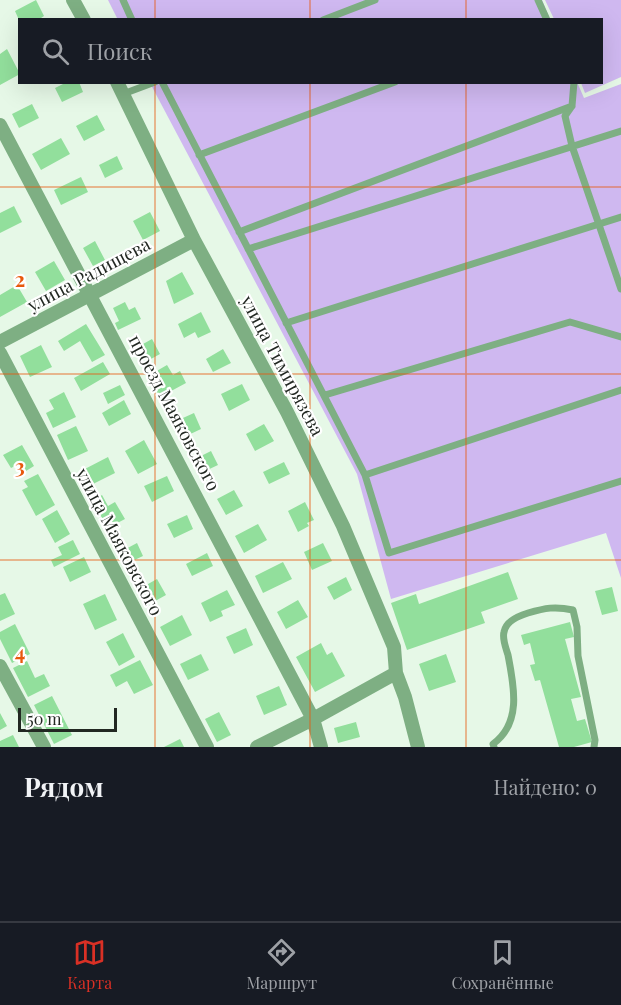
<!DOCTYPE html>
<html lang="ru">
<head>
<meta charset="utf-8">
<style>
  body { margin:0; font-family:"Playfair Display",serif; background:#20242c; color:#f1f3f6 }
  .scale { position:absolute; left:18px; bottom:15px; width:99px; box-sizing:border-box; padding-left:6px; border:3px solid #222822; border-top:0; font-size:16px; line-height:21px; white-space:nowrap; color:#222822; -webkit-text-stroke:4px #fff; paint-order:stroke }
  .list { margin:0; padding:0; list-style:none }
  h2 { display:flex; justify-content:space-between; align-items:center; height:78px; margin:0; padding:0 24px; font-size:26px }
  h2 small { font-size:20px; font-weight:400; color:#9ea1a6 }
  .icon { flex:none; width:33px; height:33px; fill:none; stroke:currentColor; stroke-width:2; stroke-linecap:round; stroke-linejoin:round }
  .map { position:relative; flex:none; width:621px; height:747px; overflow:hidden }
  .search { position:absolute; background:#171b24; box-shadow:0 6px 24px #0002; left:18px; right:18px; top:18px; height:66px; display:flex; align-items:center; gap:15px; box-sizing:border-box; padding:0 21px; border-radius:0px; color:#9ea1a6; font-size:22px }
  .sheet { height:174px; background:#171b24 }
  nav { display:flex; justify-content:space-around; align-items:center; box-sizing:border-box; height:84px; border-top:2px solid #363941; background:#171b24; font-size:16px; color:#9ea1a6 }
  nav a { display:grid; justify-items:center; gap:3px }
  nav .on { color:#d93025 }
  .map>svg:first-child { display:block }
  .green { fill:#cfb8f0 }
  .building { fill:#92df9c }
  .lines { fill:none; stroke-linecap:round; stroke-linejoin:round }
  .service { stroke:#7eaf83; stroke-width:7 }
  .minor { stroke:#7eaf83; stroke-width:14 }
  .grid { fill:none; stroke:#e8590c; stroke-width:1.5; stroke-opacity:0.55 }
  .labels { text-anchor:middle; stroke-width:4.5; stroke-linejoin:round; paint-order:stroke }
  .street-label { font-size:18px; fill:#222822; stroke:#fff }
  .grid-label { font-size:20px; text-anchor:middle; font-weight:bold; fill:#e8590c; stroke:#fff; stroke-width:4.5; stroke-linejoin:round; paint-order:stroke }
</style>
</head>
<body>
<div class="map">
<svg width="621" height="747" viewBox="0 0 621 747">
  <rect width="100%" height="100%" fill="#e6f8e7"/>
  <path class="green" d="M108 0H542L550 19 118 20Z
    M545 0H621V77L585 93 581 83 602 82V20L554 19Z
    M577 82 584 98 621 84V578L606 533 391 599 357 474 150 83Z"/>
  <path class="building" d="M36 0 44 16 38 20H19L15 11Z
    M7 49 20 74 0 85V54Z
    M67 82H79L83 92 62 102 55 88Z
    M32 104 39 118 19 128 12 114Z
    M97 115 105 130 84 141 76 126Z
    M61 138 70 154 41 170 32 154Z
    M117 156 123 169 105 178 99 165Z
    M81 177 88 192 61 205 54 190Z
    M14 206 22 222 0 233V213Z
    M150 212 160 231 143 240 133 221Z
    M95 241 105 260 93 266 83 248Z
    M54 261 65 280 46 291 35 272Z
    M182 272 194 294 174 304 166 281Z
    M17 285 27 302 0 317V295Z
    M125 302 129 310 135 307 141 319 118 330 115 323 119 321 113 308Z
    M201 312 211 332 198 338 195 332 184 338 178 324Z
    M86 324 105 355 92 362 80 341 64 351 58 341Z
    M152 339 160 354 142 364 134 349Z
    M41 345 52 367 30 377 20 356Z
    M223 349 231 363 213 372 206 359Z
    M103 362 110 374 81 391 74 378Z
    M167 365 173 375 180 371 186 383 160 397 148 376Z
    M242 384 250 400 229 411 221 394Z
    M120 385 125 395 108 404 103 393Z
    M64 392 76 417 53 428 46 413 54 409 49 400Z
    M124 400 131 414 109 426 102 413Z
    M194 413 201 429 182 438 174 422Z
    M264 424 274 441 255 451 246 434Z
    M76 426 88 451 68 460 57 435Z
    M144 440 157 464 138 474 125 451Z
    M22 445 34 466 26 471 21 463 11 468 3 455Z
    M211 451 218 465 201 473 195 459Z
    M108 457 115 473 87 487 79 472Z
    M284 462 290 474 269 484 263 472Z
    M38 474 55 505 36 516 22 490 28 487 24 481Z
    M167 476 174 491 152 502 144 486Z
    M234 490 243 506 226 515 217 499Z
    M102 495 108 506 115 502 125 519 108 528 92 501Z
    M305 502 314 520 307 523 309 526 298 532 288 511Z
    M57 510 70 534 55 543 42 519Z
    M187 515 193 529 174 538 167 524Z
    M258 524 267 540 244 553 235 536Z
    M73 540 80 554 54 567 51 560 62 555 58 547Z
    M137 543 143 556 128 563 122 551Z
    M323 543 332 561 312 570 304 552Z
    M207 553 213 566 192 576 186 564Z
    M84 557 91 572 70 582 63 567Z
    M283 562 292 579 263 593 255 576Z
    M508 572 518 599 481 612 485 623 407 650 391 603 416 594 419 604Z
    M346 577 352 590 334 600 327 587Z
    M157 579 166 595 148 605 139 589Z
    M612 587 618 611 602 615 595 591Z
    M227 590 235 605 221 611 223 616 210 622 201 603Z
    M5 593 15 614 0 621V595Z
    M105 594 117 620 95 630 83 604Z
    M298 600 308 617 286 629 277 612Z
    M182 615 192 635 170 646 160 627Z
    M570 622 574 637 565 639 581 697 571 699 577 721 585 719 592 742 574 747H559L540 680 535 681 530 665 535 664 530 643 524 645 521 635Z
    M15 624 30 654 12 663 0 639V632Z
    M246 628 253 645 234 654 226 637Z
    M123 633 135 657 119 666 106 642Z
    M321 643 327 655 332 652 345 676 315 692 296 657Z
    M201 654 209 670 188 680 180 664Z
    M446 654 456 682 429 691 419 664Z
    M140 660 153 685 134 694 127 681 116 687 110 675Z
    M27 661 35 678 44 674 50 686 28 697 13 668Z
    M279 686 287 705 264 715 256 696Z
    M52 696 72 735 54 744 34 705Z
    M219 712 231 735 217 742 205 719Z
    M0 713 7 726 0 730Z
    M356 722 360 737 338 743 334 728Z
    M13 735 19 747H0V741Z
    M180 739 184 747H164Z"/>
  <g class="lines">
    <path class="service" d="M123 0 132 20
      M538 0 547 20
      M323 20 375 0
      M162 82 365 475 389 553 621 481
      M574 82 572 106 565 116 572 146 621 289
      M123 94 155 82
      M199 155 395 82
      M239 232 572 106
      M248 249 621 131
      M286 323 621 217
      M325 395 570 322 621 337
      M365 475 621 390
      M494 747 493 744C522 723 514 686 508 655 506 648 502 639 504 632 506 621 518 616 528 613 545 608 555 606 573 610L577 627 578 656 595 740 594 747"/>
    <path class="minor" d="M73 0 84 20
      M117 82 194 240 287 412 343 526 394 647 396 673 405 697 418 747
      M0 125 313 719 321 747
      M0 342 194 240
      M0 353 207 747
      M0 666 44 747
      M257 747 313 719 396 673"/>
  </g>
  <path class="grid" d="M155 0V20M310 0V20M466 0V20M155 82V747M310 82V747M466 82V747M0 187H621M0 374H621M0 560H621"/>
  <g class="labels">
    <g class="street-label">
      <text transform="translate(89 275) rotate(-28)" y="6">улица Радищева</text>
      <text transform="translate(282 366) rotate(62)" y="6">улица Тимирязева</text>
      <text transform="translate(174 413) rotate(62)" y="6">проезд Маяковского</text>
      <text transform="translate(119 542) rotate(62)" y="6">улица Маяковского</text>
    </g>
  </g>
  <g class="grid-label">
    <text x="20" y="287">2</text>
    <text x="20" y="474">3</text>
    <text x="20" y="660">4</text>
  </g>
</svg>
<div class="scale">50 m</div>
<div class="search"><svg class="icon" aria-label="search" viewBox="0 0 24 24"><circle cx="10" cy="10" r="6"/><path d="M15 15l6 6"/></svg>Поиск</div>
</div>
<section class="sheet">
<h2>Рядом<small>Найдено: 0</small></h2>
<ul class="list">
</ul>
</section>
<nav>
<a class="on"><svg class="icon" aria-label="map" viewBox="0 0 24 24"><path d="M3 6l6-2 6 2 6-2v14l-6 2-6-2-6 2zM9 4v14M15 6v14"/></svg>Карта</a>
<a><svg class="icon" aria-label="directions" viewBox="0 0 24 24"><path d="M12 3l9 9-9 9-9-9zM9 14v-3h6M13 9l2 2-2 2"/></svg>Маршрут</a>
<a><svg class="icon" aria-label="saved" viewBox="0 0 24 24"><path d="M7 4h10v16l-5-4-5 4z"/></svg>Сохранённые</a>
</nav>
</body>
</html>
